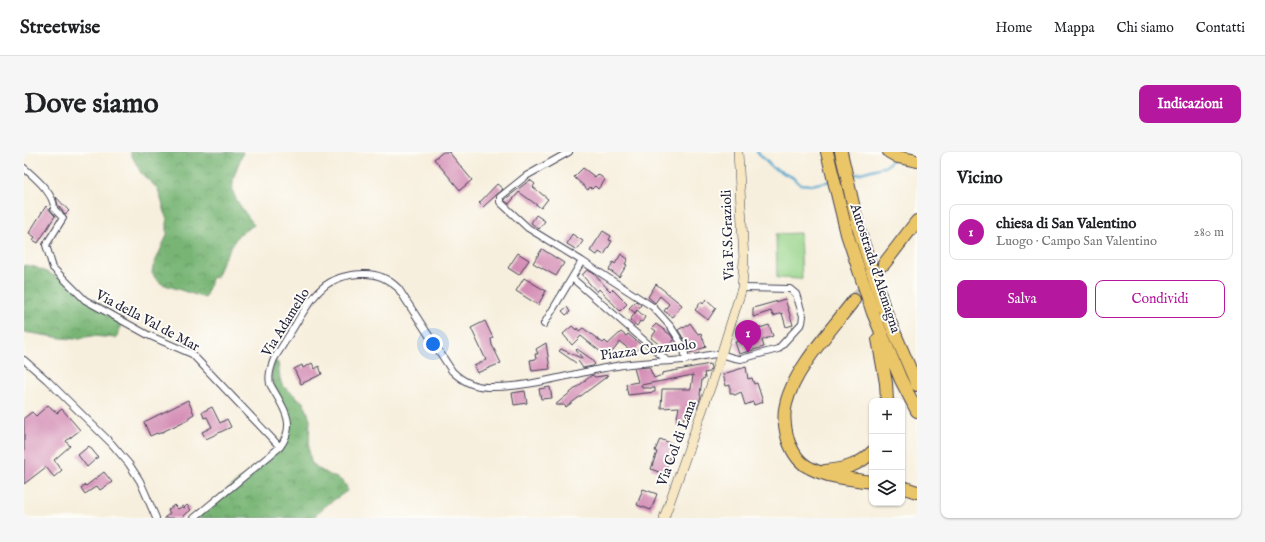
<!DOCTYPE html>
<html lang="it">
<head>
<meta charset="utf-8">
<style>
  body { margin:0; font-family:"IM FELL English",serif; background:#f6f6f6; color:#202124 }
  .controls { position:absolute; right:12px; bottom:12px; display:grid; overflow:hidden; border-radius:8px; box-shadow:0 1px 3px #0004 }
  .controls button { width:36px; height:36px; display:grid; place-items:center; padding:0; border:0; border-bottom:1px solid #e0e0e0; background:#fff; color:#202124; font:20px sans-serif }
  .you { position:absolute; left:409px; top:192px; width:14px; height:14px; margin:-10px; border:3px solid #fff; border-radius:50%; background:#1a73e8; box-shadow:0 0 0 6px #1a73e833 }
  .badge { display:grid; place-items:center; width:26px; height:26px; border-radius:50%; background:#b5179e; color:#fff; font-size:13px; font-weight:700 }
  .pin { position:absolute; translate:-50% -33px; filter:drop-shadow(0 1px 2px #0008) }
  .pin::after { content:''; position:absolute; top:21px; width:14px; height:12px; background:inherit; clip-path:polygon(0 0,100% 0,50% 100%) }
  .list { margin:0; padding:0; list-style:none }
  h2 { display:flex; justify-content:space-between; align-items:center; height:52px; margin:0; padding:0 16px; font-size:17px }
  h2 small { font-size:13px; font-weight:400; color:#757577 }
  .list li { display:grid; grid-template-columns:26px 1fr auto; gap:12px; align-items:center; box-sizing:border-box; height:56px; margin:0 8px 8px; padding:0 8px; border:1px solid #e0e0e0; border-radius:8px }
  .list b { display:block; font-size:15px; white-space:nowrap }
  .list p { margin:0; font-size:13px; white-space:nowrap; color:#757577 }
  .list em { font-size:13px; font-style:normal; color:#757577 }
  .actions { display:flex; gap:8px; padding:12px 16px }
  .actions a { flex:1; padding:9px 0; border:1px solid #b5179e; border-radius:8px; text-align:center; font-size:14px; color:#b5179e }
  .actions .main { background:#b5179e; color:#fff }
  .icon { flex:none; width:22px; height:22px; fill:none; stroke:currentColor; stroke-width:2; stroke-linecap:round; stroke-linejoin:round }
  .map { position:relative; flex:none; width:893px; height:366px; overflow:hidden; border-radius:8px }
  header { display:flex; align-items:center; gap:24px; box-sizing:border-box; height:56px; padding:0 20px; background:#fff; border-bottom:1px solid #e0e0e0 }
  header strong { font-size:19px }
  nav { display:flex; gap:22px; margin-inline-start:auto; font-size:14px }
  .intro { display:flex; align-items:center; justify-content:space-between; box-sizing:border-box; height:96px; padding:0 24px }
  h1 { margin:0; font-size:28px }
  .button { padding:10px 18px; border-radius:8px; background:#b5179e; color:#fff; font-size:14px; font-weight:700 }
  main { display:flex; gap:24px; padding:0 24px }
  aside { flex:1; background:#fff; border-radius:8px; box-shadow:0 1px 3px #0004 }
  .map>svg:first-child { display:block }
  .forest { fill:url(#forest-crowns); stroke:#4d6c58 }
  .pitch { fill:#96d389; stroke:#5c7a62 }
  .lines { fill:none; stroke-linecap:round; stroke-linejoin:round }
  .stream { stroke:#51a4cc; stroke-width:2.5 }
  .building { fill:#d48db5 }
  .motorway-tunnel { stroke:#ccc6bd; stroke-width:12; stroke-dasharray:12 6; stroke-linecap:butt }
  .minor-casing { stroke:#424153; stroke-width:8 }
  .secondary-casing { stroke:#424153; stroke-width:10 }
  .motorway-casing { stroke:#424153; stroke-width:14 }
  .minor { stroke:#fff; stroke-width:6 }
  .secondary { stroke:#f7e8c3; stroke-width:9 }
  .motorway { stroke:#ebc669; stroke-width:12 }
  .labels { text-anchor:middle; stroke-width:4; stroke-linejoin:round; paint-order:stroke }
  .street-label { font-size:14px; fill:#22223b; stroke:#fdfcf7 }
</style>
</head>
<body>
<header>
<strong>Streetwise</strong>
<nav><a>Home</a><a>Mappa</a><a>Chi siamo</a><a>Contatti</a></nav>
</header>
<div class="intro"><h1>Dove siamo</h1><a class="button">Indicazioni</a></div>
<main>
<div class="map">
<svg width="893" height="366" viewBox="0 0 893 366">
  <defs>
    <pattern id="forest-crowns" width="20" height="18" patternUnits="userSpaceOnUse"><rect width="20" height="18" fill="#78b575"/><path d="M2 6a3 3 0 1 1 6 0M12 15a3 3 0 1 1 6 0" fill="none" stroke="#629361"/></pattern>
  </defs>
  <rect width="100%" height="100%" fill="#fdfcf7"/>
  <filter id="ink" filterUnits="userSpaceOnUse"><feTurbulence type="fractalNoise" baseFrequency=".025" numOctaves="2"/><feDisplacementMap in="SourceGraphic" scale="8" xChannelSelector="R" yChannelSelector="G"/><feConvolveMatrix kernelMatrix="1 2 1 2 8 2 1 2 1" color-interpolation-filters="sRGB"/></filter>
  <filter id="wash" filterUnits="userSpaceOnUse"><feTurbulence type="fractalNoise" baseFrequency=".012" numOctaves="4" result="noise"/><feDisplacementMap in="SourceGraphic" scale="16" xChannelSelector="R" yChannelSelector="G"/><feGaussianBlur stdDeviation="0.9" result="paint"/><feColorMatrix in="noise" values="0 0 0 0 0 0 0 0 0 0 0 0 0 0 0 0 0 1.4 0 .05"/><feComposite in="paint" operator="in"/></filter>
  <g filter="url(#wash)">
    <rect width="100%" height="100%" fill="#f7efdd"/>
    <path class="forest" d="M106 0H219C215 12 207 26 209 39 210 47 225 66 230 73L214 83 198 110 192 126 188 125 181 146 138 132 132 127 128 121 129 115 143 83V67L134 37 117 21Z
      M0 113 11 115 40 128 63 146 83 156 99 171 92 186 68 184 50 187 37 186 0 180Z
      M250 208 254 211 256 226 258 233 280 251 286 267 285 298 287 310C291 314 295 317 300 320 308 325 324 328 323 339L301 354 291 364 285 366H168L252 298 266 272 250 237 247 226Z"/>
    <path class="pitch" d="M776 81 778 127 753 126 752 82Z"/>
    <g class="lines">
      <path class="stream" d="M733 0 749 16 768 25 776 32 787 33 807 29
        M826 24 862 14 870 6"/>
    </g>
    <g id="blocks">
      <path class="building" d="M419 0H425L448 28 436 38 410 7Z
        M559 16 571 25 574 22 581 28 574 37 571 34 568 37 566 35 564 38 550 25Z
        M506 28 511 32 509 35 524 47 517 56 495 40 485 52 480 48Z
        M473 32 479 37 459 55 455 51Z
        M32 45 45 59 41 62 34 54Z
        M22 54 31 64 14 91 9 88 11 85 5 81Z
        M512 63 521 69 515 77 507 71Z
        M579 79 587 84 585 88 588 89 580 103 575 100 573 103 566 99Z
        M548 82 559 89 553 98 543 92Z
        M518 97 540 111 532 124 509 111Z
        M494 101 505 108 495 123 484 116Z
        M597 102 604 107 601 112 603 113 595 125 585 118 589 110 591 112Z
        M563 118 569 121 586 139 588 137 603 152 596 159 575 137 573 140 558 123Z
        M500 126 522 139 514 153 492 139Z
        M632 132 658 153 649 165 640 159 645 152 636 144 631 151 624 145Z
        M682 147 692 156 684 168 671 158 677 150 679 152Z
        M761 147 769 173 762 175 758 161 749 164 747 159 729 165V156Z
        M612 149 617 153 611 161 605 156Z
        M543 155 546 160 542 163 538 159Z
        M613 158 621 165 618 170 616 169 613 174 606 168Z
        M461 169 469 186 467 187 468 193 477 211 453 221 450 214 462 208 447 176Z
        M666 171 674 182 677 181 682 195 665 201 663 192 654 178 659 175 660 176Z
        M632 172 647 183 650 188 642 198 627 186 632 179 628 176Z
        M745 173 749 184 738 188 740 195 715 202 711 190 728 186 726 179Z
        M548 174 552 178 553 176 555 179 559 176 579 191 581 189 584 192 597 180 602 184 604 182 616 192V194L610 201 596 190 585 204 579 200 578 201 557 184 548 193 539 182Z
        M522 191 526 217 508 219 506 208 512 207 511 202H514L512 197Z
        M537 197 559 207 552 198 553 197 566 206 571 212 569 214 559 216 554 209 552 211 535 199Z
        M288 211 291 217 295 214 298 222 277 232 270 217 278 213 279 216Z
        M686 212 687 216 685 220 680 221 681 226 678 227 676 243 677 244 673 256 666 254 663 266 660 265 658 273 652 271 655 255 637 256 638 237H667L669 223 617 233 618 236H631V240L604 243 602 232 614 230 610 216 625 215 630 226 638 223V221Z
        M722 215 724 227 728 226 730 232 733 231 739 250 730 253 729 250 721 253 717 240 711 243 706 241V233L702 234 699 222Z
        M568 223 571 225 585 223 542 255 540 253H531Z
        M526 235 528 246 517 247 515 237Z
        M501 239 503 251 490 253 488 241Z
        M164 248 170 262 165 265V267L134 282 133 281 126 284 120 270Z
        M24 253 33 261 38 257 56 278 42 289 46 294 30 308 38 318 30 325 22 315 0 332V266L8 260 12 264Z
        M188 255 196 271 203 267 207 275 182 287 178 280 188 275 183 265 180 266 178 260Z
        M636 287 649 292 644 305 646 306 640 322 627 317 633 300 631 299Z
        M65 294 74 305 63 315 54 303Z
        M80 320 88 330 76 338 73 334 61 342 57 336 61 333 62 334Z
        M619 337 633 342 627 358 613 353Z
        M150 353 154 357 159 354 160 356 163 353 167 358 157 366H140L146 361 144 358Z"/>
    </g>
  </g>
  <g filter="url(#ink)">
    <use href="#blocks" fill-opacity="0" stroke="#424153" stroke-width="1"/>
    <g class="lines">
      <path class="motorway-tunnel" d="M830 148 860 112"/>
      <defs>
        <path id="minor" d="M545 0 502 24 476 45V50L504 76 558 109 629 155 647 175 659 194 662 207
          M0 16C10 25 31 42 30 57L39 66 22 93 29 116 61 148 124 183 168 202 256 295
          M548 126 638 204 643 209
          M520 172 558 109
          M0 208 23 228 87 291 105 312 116 329 132 366
          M170 366 256 295C274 271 258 254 246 232 244 223 247 215 250 207 258 195 265 183 273 170 290 142 302 123 338 122 353 121 364 126 374 136L428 219C438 229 451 235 464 235 508 236 551 220 593 214 615 210 638 210 660 208 671 206 682 203 693 202 701 202 709 207 717 207L754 197 778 171 779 164 772 142 766 137 718 136"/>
        <path id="secondary" d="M640 366 690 225 718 136 720 108 714 0"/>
        <path id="motorway" d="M803 0 823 82 849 161 877 228 893 259
          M817 0 835 78 860 156 893 233
          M865 0 874 5 893 9
          M860 112 893 69
          M830 148C809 176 770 217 762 252 759 263 761 277 764 288 768 299 775 311 786 316 805 326 827 327 848 330
          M854 187 862 231 863 249
          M801 319C819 317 835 314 848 300
          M878 335 893 340"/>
      </defs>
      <use href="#minor" class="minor-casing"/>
      <use href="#secondary" class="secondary-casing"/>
      <use href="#motorway" class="motorway-casing"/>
      <use href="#minor" class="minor"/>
      <use href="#secondary" class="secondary"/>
      <use href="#motorway" class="motorway"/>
    </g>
  </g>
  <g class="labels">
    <g class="street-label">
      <text transform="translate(703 83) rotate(-92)" y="5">Via F.S.Grazioli</text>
      <text transform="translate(852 116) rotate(72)" y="5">Autostrada d'Alemagna</text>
      <text transform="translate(124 168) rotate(28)" y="5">Via della Val de Mar</text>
      <text transform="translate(261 170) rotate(-58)" y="5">Via Adamello</text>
      <text transform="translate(624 197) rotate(-7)" y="5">Piazza Cozzuolo</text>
      <text transform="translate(652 291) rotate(-70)" y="5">Via Col di Lana</text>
    </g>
  </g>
</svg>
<div class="controls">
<button>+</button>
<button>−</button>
<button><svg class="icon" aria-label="layers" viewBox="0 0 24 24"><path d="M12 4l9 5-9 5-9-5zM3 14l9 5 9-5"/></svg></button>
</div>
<div class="you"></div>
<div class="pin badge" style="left:724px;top:201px">1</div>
</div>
<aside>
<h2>Vicino<small></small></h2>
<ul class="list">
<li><span class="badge">1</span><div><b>chiesa di San Valentino</b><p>Luogo · Campo San Valentino</p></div><em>280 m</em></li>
</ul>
<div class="actions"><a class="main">Salva</a><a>Condividi</a></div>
</aside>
</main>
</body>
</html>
